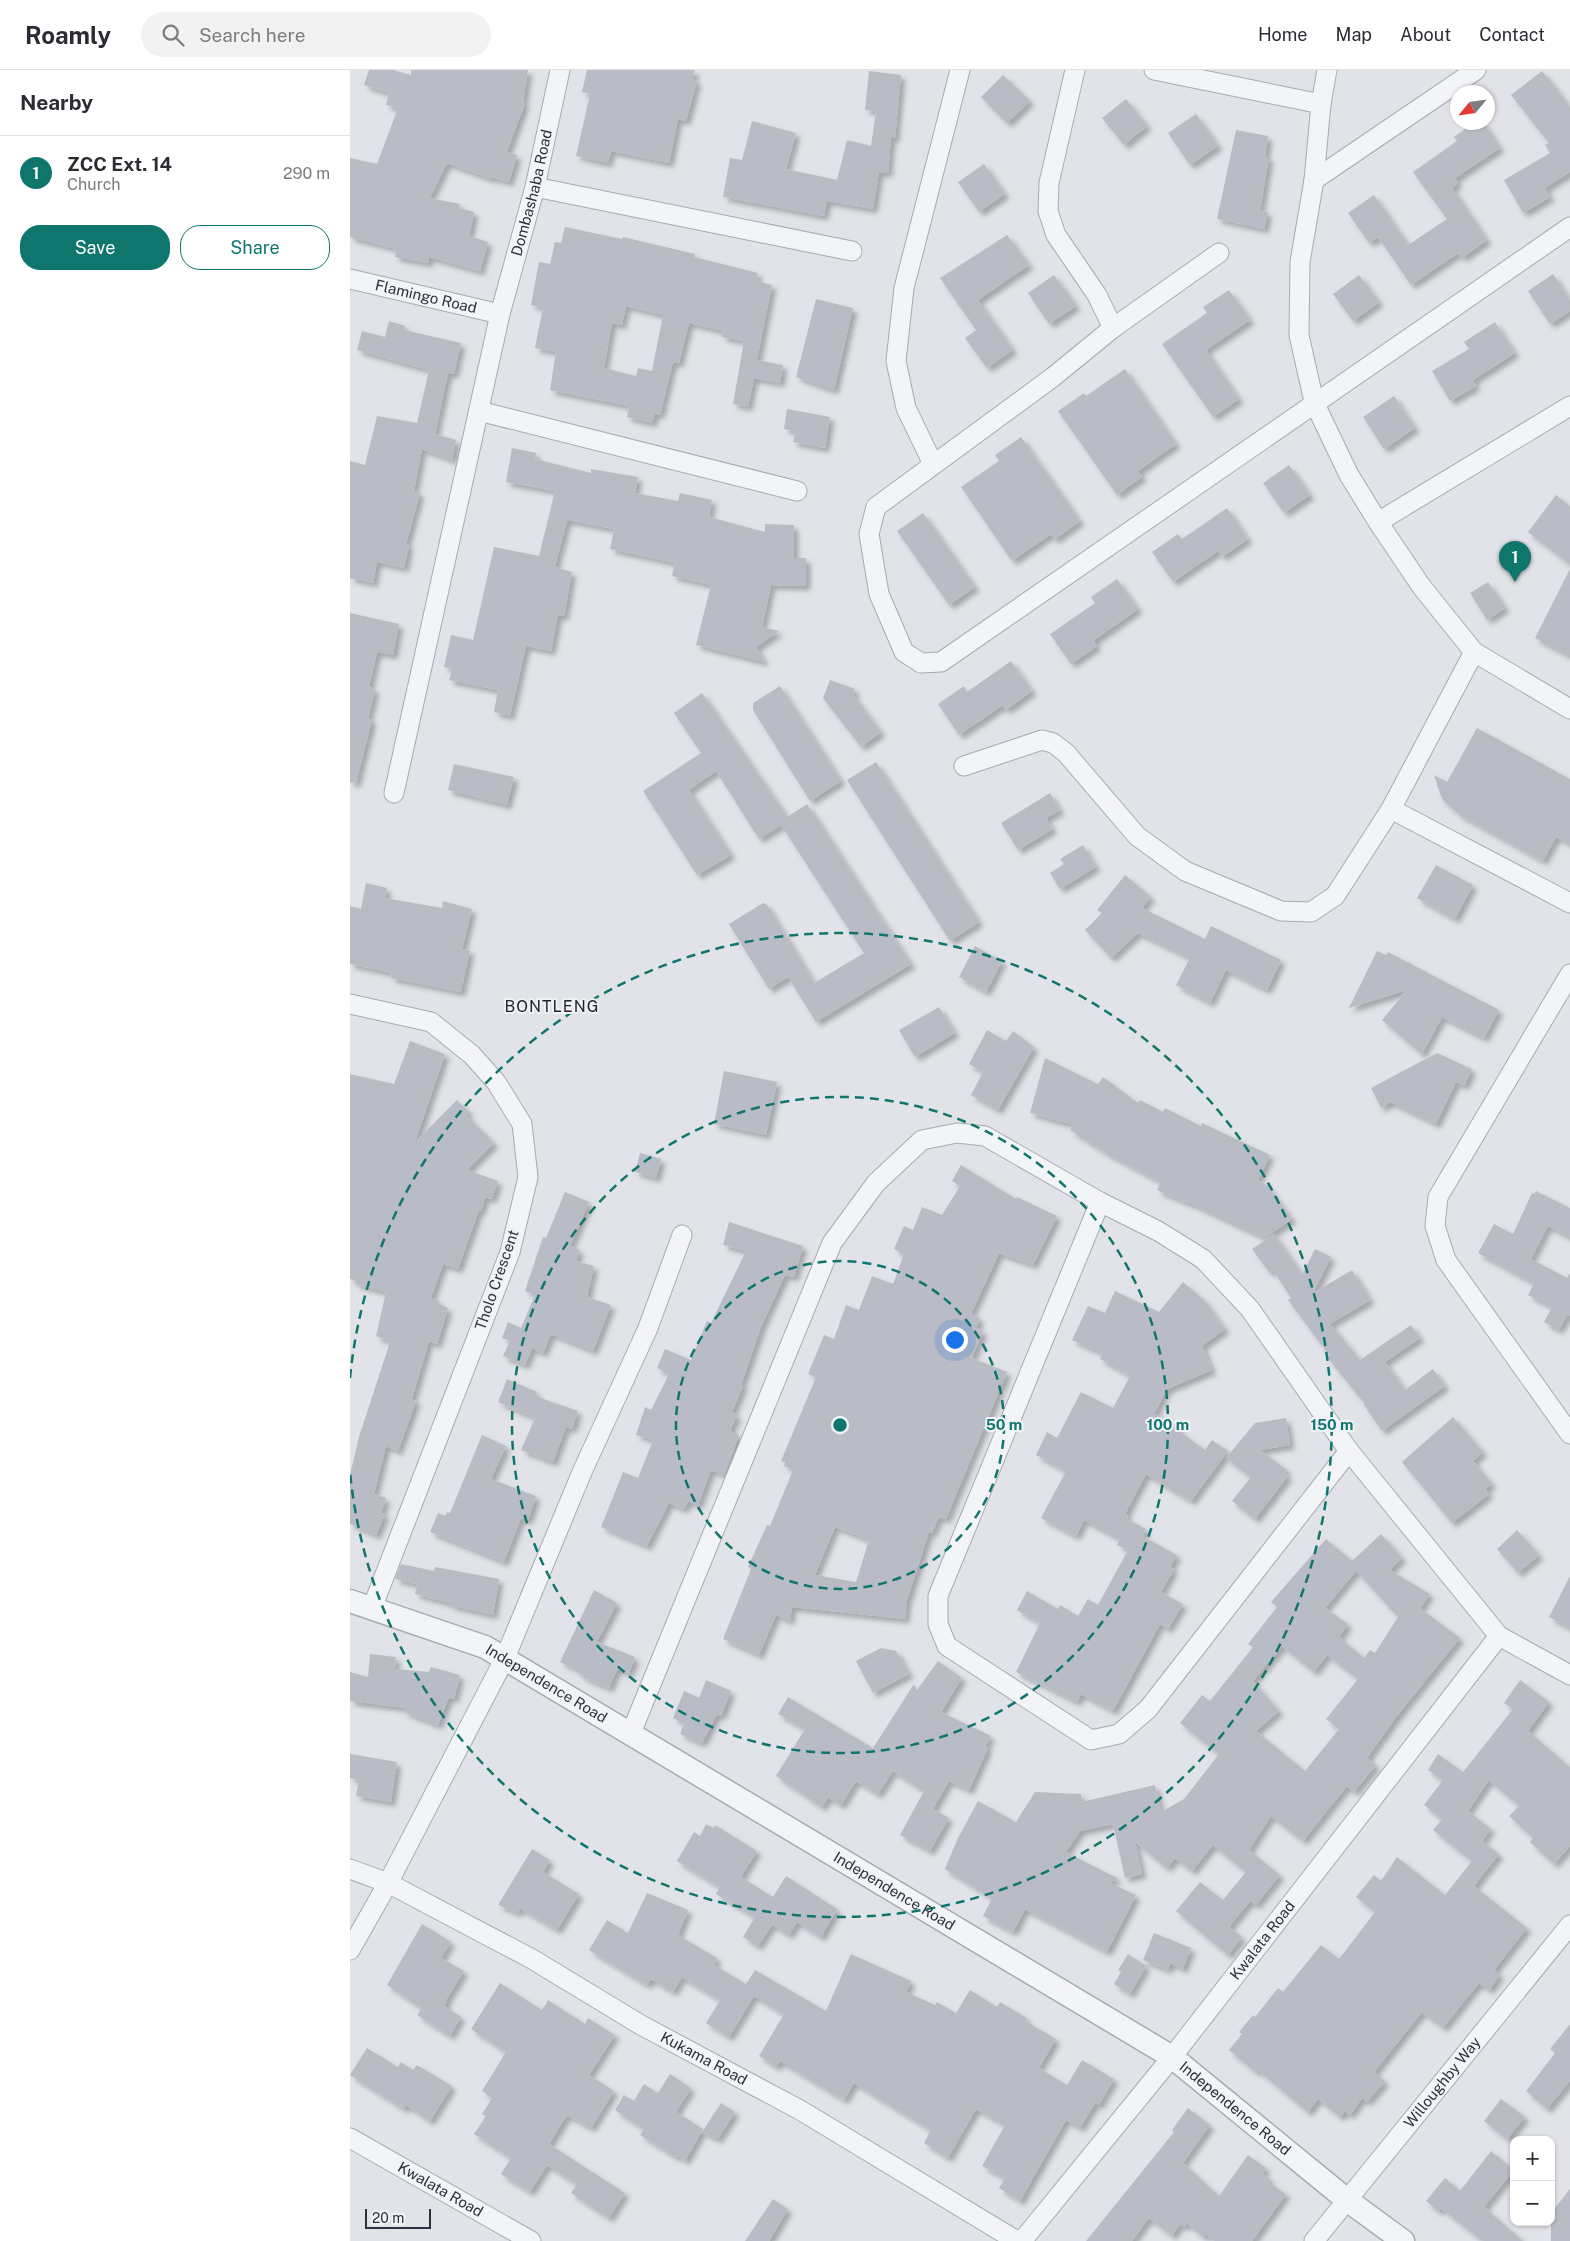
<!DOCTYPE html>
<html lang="en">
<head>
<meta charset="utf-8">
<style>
  body { margin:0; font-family:"Public Sans",sans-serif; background:#f2f2f3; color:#2b2b33 }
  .controls { position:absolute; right:15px; bottom:15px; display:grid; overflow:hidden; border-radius:10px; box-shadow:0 1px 4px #0004 }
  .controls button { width:45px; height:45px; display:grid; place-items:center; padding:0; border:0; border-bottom:1px solid #e1e1e2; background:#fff; color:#2b2b33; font:25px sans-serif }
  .compass { position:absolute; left:1100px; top:15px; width:45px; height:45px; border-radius:50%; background:#fff; box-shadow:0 1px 4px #0004; rotate:241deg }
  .scale { position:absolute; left:15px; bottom:12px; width:66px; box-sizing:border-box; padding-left:5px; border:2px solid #2b313e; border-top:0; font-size:14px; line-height:18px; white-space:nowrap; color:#2b313e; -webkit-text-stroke:4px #f0f2f6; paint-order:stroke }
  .you { position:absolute; left:604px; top:1269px; width:18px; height:18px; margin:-12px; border:4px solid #fff; border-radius:50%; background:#1a73e8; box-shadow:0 0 0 8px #1a73e833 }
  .badge { display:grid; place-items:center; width:32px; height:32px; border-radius:50%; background:#0f766e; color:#fff; font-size:16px; font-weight:700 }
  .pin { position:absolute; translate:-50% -41px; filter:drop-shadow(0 1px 2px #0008) }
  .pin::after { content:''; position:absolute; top:26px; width:18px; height:15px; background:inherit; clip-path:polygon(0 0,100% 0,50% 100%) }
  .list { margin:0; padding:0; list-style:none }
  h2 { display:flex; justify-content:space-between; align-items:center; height:65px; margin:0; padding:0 20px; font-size:21px }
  h2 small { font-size:16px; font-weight:400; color:#7c7c81 }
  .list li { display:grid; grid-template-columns:32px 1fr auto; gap:15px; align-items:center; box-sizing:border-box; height:75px; padding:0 20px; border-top:1px solid #e1e1e2 }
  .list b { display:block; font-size:19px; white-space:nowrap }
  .list p { margin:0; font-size:16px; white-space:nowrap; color:#7c7c81 }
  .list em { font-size:16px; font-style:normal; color:#7c7c81 }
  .actions { display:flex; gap:10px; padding:15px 20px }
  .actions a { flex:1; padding:11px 0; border:1px solid #0f766e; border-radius:20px; text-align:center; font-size:18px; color:#0f766e }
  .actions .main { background:#0f766e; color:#fff }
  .icon { flex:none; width:28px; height:28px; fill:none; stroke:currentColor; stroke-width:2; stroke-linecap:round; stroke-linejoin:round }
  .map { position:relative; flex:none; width:1220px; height:2171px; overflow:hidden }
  header { display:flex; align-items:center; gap:30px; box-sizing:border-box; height:70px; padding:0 25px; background:#fff; border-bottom:1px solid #e1e1e2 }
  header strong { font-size:24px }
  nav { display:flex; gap:28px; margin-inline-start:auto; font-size:18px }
  .search { width:350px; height:45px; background:#f2f2f3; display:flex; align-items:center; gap:12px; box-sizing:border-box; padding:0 18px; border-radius:28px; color:#7c7c81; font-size:19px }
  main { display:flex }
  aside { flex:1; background:#fff }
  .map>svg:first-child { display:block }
  .building { fill:#b9bcc4; fill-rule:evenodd; filter:url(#shadow) }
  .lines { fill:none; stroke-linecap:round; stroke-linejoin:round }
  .minor-casing { stroke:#a7aab2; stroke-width:21 }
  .tertiary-casing { stroke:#a7aab2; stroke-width:25 }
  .minor { stroke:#f3f4f7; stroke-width:19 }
  .tertiary { stroke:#f3f4f7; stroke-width:22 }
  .ring { fill:none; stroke:#0f766e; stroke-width:2.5; stroke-dasharray:9 6 }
  .labels { text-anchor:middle; stroke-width:4; stroke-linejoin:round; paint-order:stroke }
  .street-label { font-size:15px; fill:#2b313e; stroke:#f0f2f6 }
  .neighbourhood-label { font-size:16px; letter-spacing:1px; fill:#1d222f; stroke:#f0f2f6 }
  .centre { fill:#0f766e; stroke:#f0f2f6; stroke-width:2.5 }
  .ring-label { font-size:15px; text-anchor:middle; font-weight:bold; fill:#0f766e; stroke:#f0f2f6; stroke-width:4; stroke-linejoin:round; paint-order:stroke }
</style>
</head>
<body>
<header>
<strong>Roamly</strong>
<div class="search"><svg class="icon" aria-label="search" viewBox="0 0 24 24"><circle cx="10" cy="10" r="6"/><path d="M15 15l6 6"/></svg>Search here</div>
<nav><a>Home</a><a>Map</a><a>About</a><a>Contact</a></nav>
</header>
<main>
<aside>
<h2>Nearby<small></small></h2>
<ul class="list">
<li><span class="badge">1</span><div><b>ZCC Ext. 14</b><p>Church</p></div><em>290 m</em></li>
</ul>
<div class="actions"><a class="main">Save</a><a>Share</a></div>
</aside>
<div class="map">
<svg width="1220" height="2171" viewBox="0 0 1220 2171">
  <defs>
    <filter id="shadow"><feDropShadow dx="4.5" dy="4.5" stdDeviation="2.5" flood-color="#0004"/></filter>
  </defs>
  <rect width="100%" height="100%" fill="#e1e3e8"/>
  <path class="building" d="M19 0H43L61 5V0H178L173 32 175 33 157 82 167 85 159 112 141 107V109L97 93 80 128 110 134 109 138 124 142 119 166 138 172 130 201 79 187V193L45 187 46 179 0 167V88L27 94 48 38 36 35 39 23 14 15Z
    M237 0H345L342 9 347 11 336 51 328 49 319 93 261 81 258 93 226 86 240 24 232 22Z
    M519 1 551 5 545 68H541L538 103 529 102 523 139 477 131 474 146 373 127 380 88 392 90 402 51 446 63 436 99 487 110 497 70 521 76 526 41 515 40Z
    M1192 1 1220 37V102L1195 118 1200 127 1173 143 1154 110 1200 83 1195 75 1199 73 1161 25Z
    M653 5 680 31 657 53 631 27Z
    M776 29 797 56 774 75 752 48Z
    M846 44 868 76 840 95 818 63Z
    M1125 52H1133L1150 78 1105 108 1108 113 1102 118 1137 170 1112 188 1108 183 1061 215 1028 167 1019 173 998 143 1024 125 1058 175 1097 149 1063 102 1107 71 1104 67Z
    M886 60 918 66 915 87H919L910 141 918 142 914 159 867 149Z
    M634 94 655 124 629 142 608 112Z
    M215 157 272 169 273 167 345 184 344 187 408 203 406 211 422 215 407 290 433 295 430 313 404 308 398 337 383 334 394 271 372 267 373 261 339 253 329 293 323 292 310 345 305 343 302 353 277 347 279 336 200 320 206 282 185 278 193 237 181 235 189 192 200 194 205 172 211 173ZM276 236 313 245 302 301 288 298 286 306 254 298 262 253 272 255Z
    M657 165 679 195 628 230 663 280 637 298 615 268 626 260 590 208Z
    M1203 204 1220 230V241L1200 254 1178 221Z
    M704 205 726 236 699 254 678 223Z
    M1009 205 1029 232 1003 251 983 224Z
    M879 220 900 250 856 280 889 329 863 347 812 274 857 243 853 237Z
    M466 229 503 238 484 320 446 307Z
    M39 251 55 256 54 260 111 273 104 304 98 303 85 364 106 370 102 390 72 379 64 421 70 423 56 474 59 475 54 498 27 492 23 513 0 508V391L15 395 27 346 67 353 79 300 7 280 12 261 35 267Z
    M1145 252 1165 283 1123 310 1126 316 1100 331 1082 301 1119 279 1114 272Z
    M775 299 826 374 788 401 792 407 767 425 708 341 734 323 736 326Z
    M1044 326 1065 358 1034 379 1013 347Z
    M437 339 480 347 475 378 443 372 445 361 434 359Z
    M671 367 730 451 704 470 701 464 662 491 611 417 649 391 645 385Z
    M162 378 186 383 185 389 241 403V399L288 407 285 423 328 431 330 423 362 430 359 447 415 462V454L444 455V488H456V516L421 515 412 557 429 561 406 577 415 592 346 575 361 515 322 506 325 493 260 479 264 459 217 450 205 497 222 502 214 546 208 545 201 581 176 576 160 646 144 642 148 620 99 610 102 599 94 597 101 565 123 570 144 477 189 486 205 421 156 412Z
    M939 395 960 425 934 443 913 413Z
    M1206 425 1220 436V494L1178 462Z
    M877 438 898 469 872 487 868 481 823 512 802 482 828 464 832 469Z
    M573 443 625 517 599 535 547 461Z
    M1220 499V586L1185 568Z
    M767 509 788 539 743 571 747 576 721 594 700 564 745 533 741 527Z
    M1138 512 1155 538 1137 550 1120 523Z
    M0 543 49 554 43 585 27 582 19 617 25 619 18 649 22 650 6 713 0 712Z
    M661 591 682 621 656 640 653 635 609 665 588 634 614 616 617 622Z
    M480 610 505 619 503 625 531 662 511 677 473 628Z
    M430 616 491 711 460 731 403 640V633Z
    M352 623 437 747 457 734 561 894 466 952 438 907 419 919 379 854 413 833 417 835 464 913 514 883 431 755 409 769 366 701 339 720 381 785 347 805 293 721 351 683 324 643Z
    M1127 658 1220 709V774L1206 767 1193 791 1110 745 1092 729 1084 705 1097 712Z
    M526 692 629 852 600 871 497 710Z
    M104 694 164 707 157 735 98 720Z
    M700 723 710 740 696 748 703 759 668 780 651 753Z
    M733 775 746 797 710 819 700 803 714 794 710 789Z
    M1086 795 1123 815 1105 849 1067 828Z
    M775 805 801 827 792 838 855 869 861 856 931 890 917 920 876 900 860 933 826 915 840 888 788 863 761 888 735 860 752 843 747 840Z
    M16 813 37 818 35 828 92 838 93 831 122 839 112 879 120 880 111 922 41 908 42 903 0 894V836L11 839Z
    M625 876 652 891 636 922 609 907Z
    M1027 881 1036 885 1038 882 1149 940 1134 968 1092 947 1072 984 1032 950 1057 920 999 938Z
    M589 937 605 963 565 987 549 960Z
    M637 960 656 971 663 961 684 977 648 1040 621 1025 633 1002 619 994Z
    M60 971 95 984 65 1072 107 1030 119 1042 116 1045 144 1073 117 1100 148 1111 142 1129 135 1127 131 1141 129 1140 108 1199 93 1194 81 1228 89 1231 88 1234 98 1238 87 1274 79 1271 62 1329 66 1331 48 1381 36 1376 24 1424 36 1428 31 1443 35 1444 26 1465 0 1454V1405L9 1367 40 1272 26 1266 36 1222 5 1214 6 1211 0 1209V1004L44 1014Z
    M1087 983 1122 999 1114 1016 1106 1012 1086 1054 1041 1032 1031 1038 1021 1018Z
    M695 988 748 1014 753 1007 788 1033 790 1030 813 1042 815 1038 851 1056 852 1053 920 1085 908 1110 918 1116 942 1149 915 1168 840 1133V1134L807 1120 811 1112 756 1083 720 1060 724 1055 680 1043Z
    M374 1001 427 1012 416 1065 364 1054Z
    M290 1083 311 1089 306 1108 285 1102Z
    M611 1095 666 1129 667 1127 707 1146 683 1195 649 1183 621 1244 630 1248 626 1258 633 1261 622 1288 657 1302 596 1449 589 1447 582 1463 579 1462 557 1530 555 1549 442 1537 440 1551 426 1545 409 1585 373 1569 401 1499 398 1497 417 1455 420 1456 443 1400 434 1396 435 1392 431 1391 466 1307 458 1304 474 1265 484 1269 496 1235 509 1240 522 1206 543 1214 554 1184 544 1179 554 1156 563 1160 572 1137 592 1145 610 1116 602 1111ZM485 1457 519 1470 506 1512 465 1505Z
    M1186 1121 1220 1138V1167L1198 1156 1181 1189 1217 1208 1220 1203V1246L1217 1245 1209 1260 1194 1252 1202 1237 1178 1225 1184 1213 1128 1183 1144 1154 1163 1164 1182 1123 1184 1124Z
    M215 1122 239 1132 220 1176 230 1180 226 1191 244 1196 237 1227 261 1235 243 1281 201 1264 193 1283 182 1278 175 1295 153 1286 160 1271 152 1268 158 1252 171 1258 185 1225 175 1221 193 1167 196 1168Z
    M379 1152 453 1176 444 1207 435 1205 411 1257 391 1315 393 1316 382 1342 387 1345 380 1361 389 1365 374 1405 361 1400 348 1435 338 1431 334 1439 319 1433 297 1476 251 1457 273 1402 288 1408 303 1370 286 1365 295 1337 301 1340 319 1304 307 1298 315 1279 341 1290 357 1251 361 1253 396 1181 373 1175Z
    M924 1164 952 1205 965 1179 981 1187 963 1223 1002 1200 1020 1230 980 1254 1010 1290 1061 1255 1070 1268 1035 1292 1055 1320 1083 1299 1095 1316 1032 1361 1014 1335 1015 1334 977 1287 979 1285 938 1230 941 1228 923 1200 919 1202 902 1179Z
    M833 1212 854 1230 875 1259 852 1276 862 1300 817 1319 804 1344 830 1357 828 1360 855 1380 862 1370 878 1381 841 1431 796 1404 775 1444 778 1446 777 1449 796 1459 792 1466 827 1485 820 1497 824 1499 811 1522 833 1534 818 1559 810 1554 763 1641 731 1624 727 1632 666 1602 690 1553 667 1540 677 1521 708 1539 710 1535 728 1546 738 1529 748 1535 778 1480 767 1475 770 1469 734 1450 726 1466 691 1448 716 1401 686 1385 697 1362 707 1368 731 1322 763 1338 780 1306 750 1289 752 1283 722 1270 738 1236 755 1243 765 1221 809 1242Z
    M157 1309 187 1322 185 1326 228 1341 222 1359 216 1357 203 1392 171 1380 185 1348 148 1332Z
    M1103 1347 1133 1382 1123 1391 1142 1414 1135 1419 1139 1424 1102 1453 1052 1392Z
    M936 1348 940 1375 910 1380 937 1400 934 1403 938 1406 905 1449 882 1431 901 1407 876 1388 905 1353Z
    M132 1365 156 1376 141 1409 186 1426 178 1450 171 1448 154 1492 80 1462 88 1443 95 1446 97 1442 100 1443Z
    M1167 1460 1189 1485 1168 1503 1147 1479Z
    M1031 1464 1052 1488 1040 1500 1080 1524 1070 1538 1110 1568 1046 1647 1017 1688 1026 1695 1004 1722 997 1716 953 1771 921 1746 899 1780 930 1805 906 1835 900 1831 879 1857 892 1867 878 1885 826 1841 850 1812 873 1830 896 1802 863 1775 842 1801 825 1788 817 1798 785 1772 792 1804 775 1808 763 1754 730 1761 716 1782 769 1809 758 1812 786 1825 757 1882 675 1839 663 1862 633 1846 642 1828 595 1799 607 1770 628 1731 666 1752 685 1722 731 1724V1732L805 1715 811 1742 834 1729 869 1684 830 1653 852 1625 860 1631 903 1577 898 1574 927 1537 921 1532 976 1469 1002 1491ZM1006 1501 1048 1547 1025 1583 1020 1580 1014 1588 989 1567 998 1554 975 1538ZM932 1576 964 1602 977 1585 1008 1609 976 1649 989 1659 955 1701 906 1661 929 1641 903 1611Z
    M51 1494 84 1501 85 1497 149 1509 143 1545 100 1535V1533L65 1524 67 1514 45 1509Z
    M1220 1506V1558L1199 1547Z
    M244 1520 267 1533 247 1572 285 1587 279 1603 267 1599 259 1618 233 1607 234 1605 226 1602 227 1599 210 1592Z
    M531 1578 546 1581 559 1604 523 1623 506 1591Z
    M20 1584 46 1587 45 1599 79 1602 81 1597 110 1605 104 1629 99 1627 88 1655 54 1642 56 1638 0 1631V1602L18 1607Z
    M588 1591 612 1608 591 1642 641 1666 635 1677 638 1678 619 1720 599 1711 583 1739 599 1748 580 1781 550 1765 574 1721 543 1701 528 1724 506 1711 491 1735 478 1727 472 1737 426 1706 455 1659 428 1644 438 1627 523 1678 564 1614 567 1620Z
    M356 1610 381 1621 371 1646 367 1644 352 1673 330 1664 334 1653 323 1648 334 1621 349 1628Z
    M1170 1610 1199 1632 1178 1661 1220 1697V1776L1204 1794 1180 1772 1183 1768 1159 1746 1169 1736 1139 1710 1118 1741 1141 1759 1132 1771 1149 1784 1124 1816 1177 1858 1144 1900 1150 1905 1139 1920 1129 1913 1093 1958 1072 1942 1024 2002 1035 2011 1017 2032 1012 2028 1000 2045 995 2041 990 2047 968 2029 958 2042 908 2000 906 2002 879 1980 892 1964 889 1962 903 1945 905 1947 928 1918 933 1922 971 1875 989 1889 1025 1842 1006 1827 1024 1805 1031 1811 1047 1787 1095 1825 1122 1791 1083 1760 1092 1749 1074 1735 1093 1710 1078 1700 1088 1684 1113 1702 1163 1639 1154 1633Z
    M0 1684 47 1692 41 1732 6 1726 9 1710 0 1708Z
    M356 1754 364 1758 365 1755 407 1781 391 1807 423 1827 436 1806 487 1839 471 1867 447 1852 439 1865 422 1855 408 1876 393 1867 405 1847 366 1824 370 1817 327 1791 344 1762 350 1766Z
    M182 1779 200 1790 193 1802 229 1824 207 1860 170 1838 168 1843 148 1835Z
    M297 1823 338 1840 328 1865 367 1888 364 1895 396 1914 405 1900 476 1941 501 1884 561 1911 556 1922 585 1935 587 1932 606 1943 620 1920 647 1937 650 1932 677 1948 675 1951 706 1969 689 1998 717 2015 732 1990 764 2009 749 2035 745 2033 730 2058 716 2050 670 2131 649 2118 655 2108 632 2096 655 2055 626 2039 598 2088 574 2073 581 2060 504 2013 494 2030 430 1991 426 1997 409 1986 434 1944 404 1926 379 1967 356 1953 370 1930 332 1907 323 1922 301 1909 297 1915 239 1880 257 1850 278 1863Z
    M72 1854 101 1872 91 1888 114 1901 96 1930 97 1931 94 1936 111 1947 100 1966 67 1945 72 1938 37 1915Z
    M804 1863 841 1878 833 1899 820 1893 818 1900 793 1890Z
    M778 1884 796 1896 780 1924 764 1914 771 1902 768 1900Z
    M150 1913 192 1940 198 1930 235 1954 238 1948 265 1965 239 2005 264 2021 241 2058 217 2045 199 2074 275 2123 259 2148 221 2123 227 2114 197 2095 180 2122 151 2104 161 2088 124 2064 136 2046 132 2044 142 2028 132 2021 156 1982 121 1959Z
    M1220 1954V2011L1197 2039 1176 2021 1205 1983 1200 1979Z
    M17 1978 48 1997 51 1992 63 2000 67 1995 102 2016 80 2051 56 2035 54 2039 0 2005Z
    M320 2004 341 2018 326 2042 353 2059 335 2091 327 2085 326 2087 290 2065 294 2059 265 2040 274 2025 284 2031 294 2014 308 2023Z
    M1151 2029 1175 2047 1157 2069 1134 2051Z
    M371 2033 385 2042 368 2069 352 2062Z
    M838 2038 860 2055 833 2093 869 2126 898 2085 916 2098 912 2103 920 2109 918 2112 936 2124 902 2171H864L856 2164 853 2167 837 2153 834 2157 830 2154 822 2166 799 2148 782 2171H736L824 2062 822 2060Z
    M1141 2081 1164 2100 1134 2137 1173 2171H1133L1091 2138 1088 2141 1076 2131 1095 2108 1110 2121Z
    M1220 2119V2171H1201V2143Z
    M423 2129 438 2139 419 2171H395Z"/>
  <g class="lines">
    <defs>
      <g id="minor">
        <path d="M725 0 699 113 698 141 706 165 747 225 763 258"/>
        <path d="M804 0 971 34"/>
        <path d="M977 0 971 34 964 110 950 192 949 265 964 332 999 405 1028 452 1071 516 1124 582 1220 639"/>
        <path d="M964 110 1126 0"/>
        <path d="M185 117 502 181"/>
        <path d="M869 183 763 258 703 307 526 437 519 464 529 524 554 582 571 593 591 592 1220 157"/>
        <path id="s1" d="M0 209 150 244"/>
        <path d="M129 341 447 421"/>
        <path d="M583 394 556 338 546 291 554 218 610 0"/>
        <path d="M1028 452 1220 336"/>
        <path d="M614 696 692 670 703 673 716 683 787 766 835 801 931 841 961 842 985 826 1041 739 1124 582"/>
        <path id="s2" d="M44 723 150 244 185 117 210 0"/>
        <path d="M1041 739 1220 833"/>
        <path d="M1220 904 1088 1127 1085 1156 1096 1190 1220 1364"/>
        <path d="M0 934 81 952 122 985 146 1012 172 1054 178 1107 160 1182 22 1538"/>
        <path d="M750 1132 588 1526V1554L597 1576 741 1670 769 1664 798 1639 999 1381"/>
        <path d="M281 1663 482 1173 526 1113 572 1070 607 1063 635 1066 750 1132 808 1161 853 1189 900 1239 999 1381 1149 1566 1220 1605"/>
        <path id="s3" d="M0 1799 38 1813 182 1889 291 1955 450 2040 667 2171"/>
        <path d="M0 1880 38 1813 155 1588 232 1402 298 1258 332 1165"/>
        <path id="s4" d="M0 2068 181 2171"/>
        <path id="s5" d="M672 2171 822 1987 1149 1566"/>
        <path id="s6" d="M964 2171 1220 1855"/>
      </g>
      <g id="tertiary">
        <path id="s7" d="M0 1531 135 1577 822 1987 997 2130 1053 2171"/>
      </g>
    </defs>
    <use href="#minor" class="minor-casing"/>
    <use href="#tertiary" class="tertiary-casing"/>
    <use href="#minor" class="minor"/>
    <use href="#tertiary" class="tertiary"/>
  </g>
  <g class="ring">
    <circle cx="490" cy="1355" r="164"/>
    <circle cx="490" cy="1355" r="328"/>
    <path d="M0 1308A492 492 0 1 1 0 1402"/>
  </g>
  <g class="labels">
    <g class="street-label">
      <text dy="5" stroke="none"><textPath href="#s2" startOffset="616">Dombashaba Road</textPath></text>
      <text dy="5" stroke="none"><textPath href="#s1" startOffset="78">Flamingo Road</textPath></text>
      <text transform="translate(147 1210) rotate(-71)" y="5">Tholo Crescent</text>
      <text dy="5" stroke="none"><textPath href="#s7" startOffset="214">Independence Road</textPath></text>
      <text dy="5" stroke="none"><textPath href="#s7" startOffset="619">Independence Road</textPath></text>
      <text dy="5" stroke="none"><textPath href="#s5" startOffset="385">Kwalata Road</textPath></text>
      <text dy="5" stroke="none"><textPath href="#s3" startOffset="402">Kukama Road</textPath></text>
      <text dy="5" stroke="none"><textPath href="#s6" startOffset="204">Willoughby Way</textPath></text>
      <text dy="5" stroke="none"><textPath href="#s7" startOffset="1024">Independence Road</textPath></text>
      <text dy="5" stroke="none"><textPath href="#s4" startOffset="104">Kwalata Road</textPath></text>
    </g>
    <g class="neighbourhood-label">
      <text x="202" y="942">BONTLENG</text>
    </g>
  </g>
  <circle cx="490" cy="1355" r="8" class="centre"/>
  <g class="ring-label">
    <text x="654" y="1360">50 m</text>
    <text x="818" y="1360">100 m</text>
    <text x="982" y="1360">150 m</text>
  </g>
</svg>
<div class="controls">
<button>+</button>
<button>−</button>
</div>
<svg class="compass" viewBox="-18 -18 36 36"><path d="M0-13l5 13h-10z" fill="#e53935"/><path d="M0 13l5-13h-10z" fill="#7c7c81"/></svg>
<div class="scale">20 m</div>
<div class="you"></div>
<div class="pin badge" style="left:1165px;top:512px">1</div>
</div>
</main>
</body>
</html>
